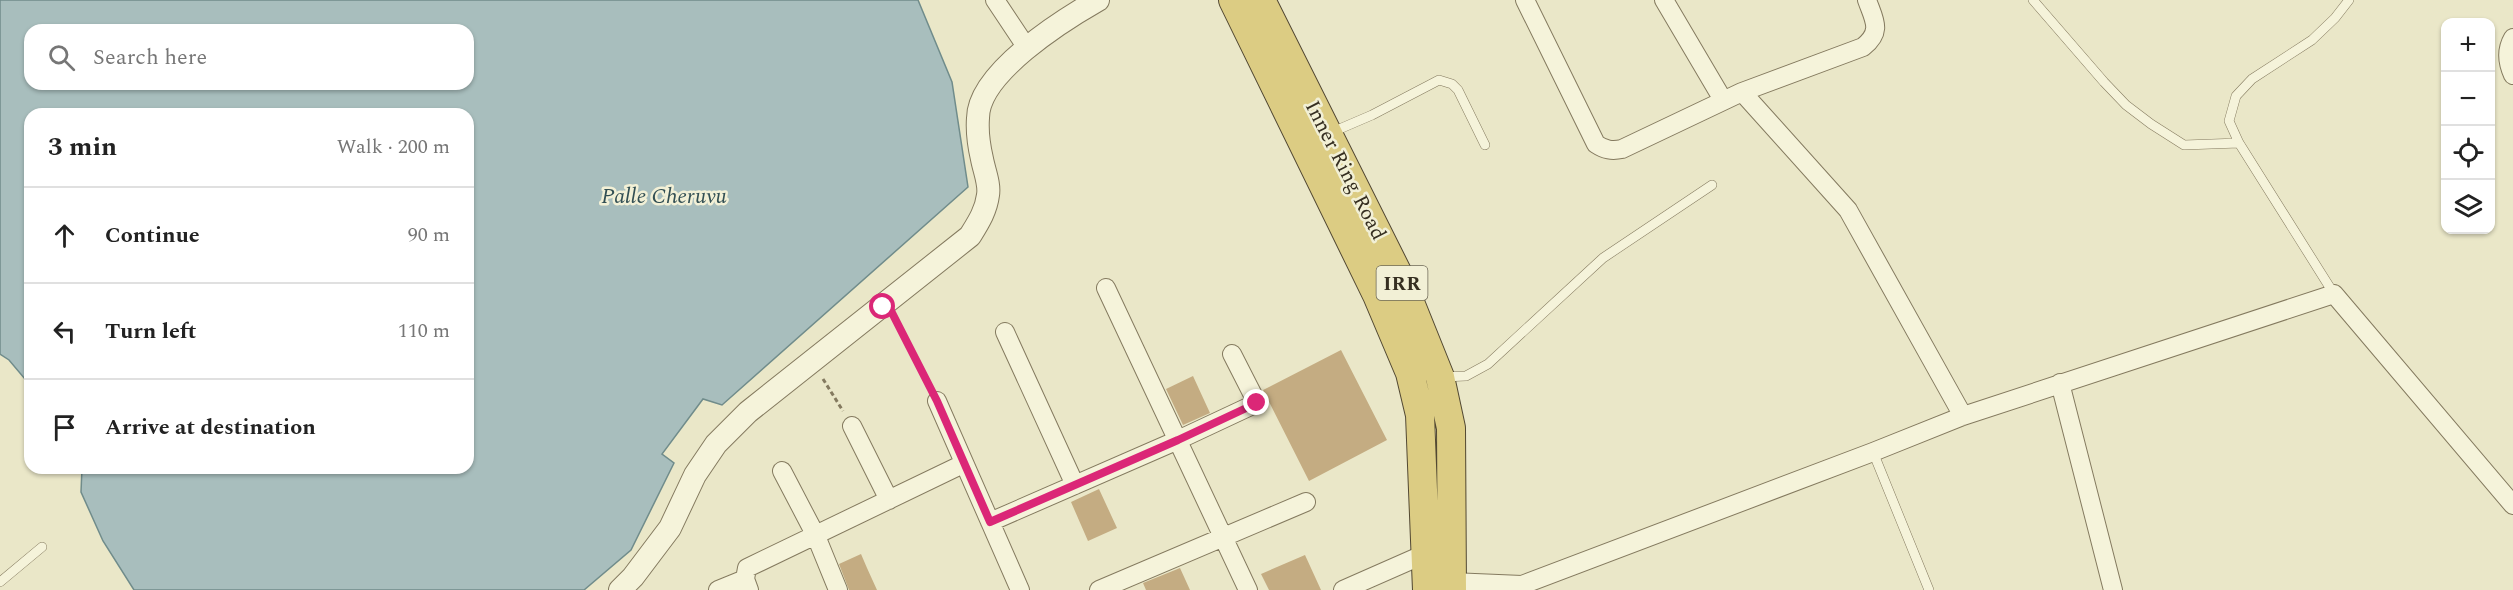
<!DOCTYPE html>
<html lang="en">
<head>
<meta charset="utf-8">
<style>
  body { margin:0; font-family:Spectral,serif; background:#f2f2f2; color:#222 }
  .controls { position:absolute; right:18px; top:18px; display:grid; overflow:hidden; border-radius:12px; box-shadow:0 2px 4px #0004 }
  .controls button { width:54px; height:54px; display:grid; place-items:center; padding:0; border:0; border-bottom:2px solid #e0e0e0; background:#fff; color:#222; font:30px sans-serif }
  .stop { position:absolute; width:18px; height:18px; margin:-14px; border:4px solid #db2777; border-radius:50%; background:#fff }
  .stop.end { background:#db2777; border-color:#fff; box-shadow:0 2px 6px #0008 }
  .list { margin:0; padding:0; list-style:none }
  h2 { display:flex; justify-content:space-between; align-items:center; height:78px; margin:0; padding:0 24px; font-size:26px }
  h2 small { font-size:20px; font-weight:400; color:#767676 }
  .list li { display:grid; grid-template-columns:39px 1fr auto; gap:18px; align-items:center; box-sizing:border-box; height:96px; padding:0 24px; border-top:2px solid #e0e0e0 }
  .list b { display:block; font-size:22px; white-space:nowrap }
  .list em { font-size:20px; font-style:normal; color:#767676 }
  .icon { flex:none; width:33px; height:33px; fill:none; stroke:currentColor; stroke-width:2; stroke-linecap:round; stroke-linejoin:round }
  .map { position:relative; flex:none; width:2513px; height:590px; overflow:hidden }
  .search { position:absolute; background:#fff; box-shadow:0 2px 4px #0004; left:24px; top:24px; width:450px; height:66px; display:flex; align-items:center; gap:15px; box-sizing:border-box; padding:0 21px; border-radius:18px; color:#767676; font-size:22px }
  .panel { position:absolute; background:#fff; box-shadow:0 2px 4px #0004; left:24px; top:108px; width:450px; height:366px; border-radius:18px }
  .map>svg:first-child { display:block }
  .water { fill:#a8bebd; stroke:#708c8b; stroke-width:1.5; fill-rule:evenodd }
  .building { fill:#c4ac82 }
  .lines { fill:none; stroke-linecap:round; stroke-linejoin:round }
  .service-casing { stroke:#847a5f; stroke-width:10 }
  .minor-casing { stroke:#847a5f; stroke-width:20 }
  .tertiary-casing { stroke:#847a5f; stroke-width:24 }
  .trunk-casing { stroke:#524832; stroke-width:30 }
  .path { stroke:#847a5f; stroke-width:3; stroke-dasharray:4.5 3; stroke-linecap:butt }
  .service { stroke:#f5f3da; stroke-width:9 }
  .minor { stroke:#f5f3da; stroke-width:18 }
  .tertiary { stroke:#f5f3da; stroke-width:22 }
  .trunk { stroke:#dccc83; stroke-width:28 }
  .route { stroke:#db2777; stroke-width:8 }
  .labels { text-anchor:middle; stroke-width:5; stroke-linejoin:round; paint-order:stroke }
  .shield { fill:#f2f0d6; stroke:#6e6957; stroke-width:1.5 }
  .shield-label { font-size:20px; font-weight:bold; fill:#362f21 }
  .street-label { font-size:21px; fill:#362f21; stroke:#f2f0d6 }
  .water-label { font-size:22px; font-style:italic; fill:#324f54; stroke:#f2f0d6 }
</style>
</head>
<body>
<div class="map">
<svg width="2513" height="590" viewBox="0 0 2513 590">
  <rect width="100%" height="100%" fill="#eae7c8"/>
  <path class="water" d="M0 0H918L952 82 968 187 722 405 703 399 662 454 674 463 631 550 584 590H134L103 541 81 492 82 468H468V114H30V385L9 360 0 354ZM30 30H468V84H30Z"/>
  <path class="building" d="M1341 350 1387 440 1309 481 1263 390Z
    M1193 376 1210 413 1183 425 1166 389Z
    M1099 489 1117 528 1088 541 1071 502Z
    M861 554 867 568 877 590H849L839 564Z
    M1305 555 1321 590H1269L1261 574Z
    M1180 568 1190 590H1146L1143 583Z"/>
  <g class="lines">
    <defs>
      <path id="service" d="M2033 0 2104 82 2126 105 2151 124 2184 145 2239 143
        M1330 133 1372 115 1439 80 1452 84 1458 90 1485 145
        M2334 294 2239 143 2229 121 2236 96 2252 79 2312 40 2335 18 2349 0
        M1443 377 1466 376 1488 364 1603 258 1712 185
        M1873 452 1929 590
        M0 582 42 547"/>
      <path id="minor" d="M995 0 1027 48
        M1525 0 1596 144C1605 150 1612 151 1622 149L1742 92 1863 47C1883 31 1874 20 1867 0
        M1664 0 1723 100
        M2513 38C2506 50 2507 62 2513 75
        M1742 92 1848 210 1963 416
        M1106 288 1248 590
        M1005 332 1075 485
        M2060 383 2113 590
        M937 401 1020 590
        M852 426 889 500
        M782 471 816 536 838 590
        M990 522 1178 440 1257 403 1232 354
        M718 590 745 579
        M749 590 745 579 747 568 963 464
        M1099 590 1306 502
        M1343 590 1427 553 1451 582 1522 585 1873 452 1963 416 2334 294 2513 505"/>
      <path id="tertiary" d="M620 590 633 577 670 528 695 475 716 444 748 412 970 236C978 223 986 211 988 195 990 184 984 170 982 159 979 146 977 131 978 118 978 73 1063 20 1098 0"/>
      <path id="trunk" d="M1233 0 1377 295 1410 373 1420 415 1427 590
        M1261 0 1401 280 1440 377 1451 428 1452 590"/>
    </defs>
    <use href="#service" class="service-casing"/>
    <use href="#minor" class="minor-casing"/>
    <use href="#tertiary" class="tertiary-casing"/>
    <use href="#trunk" class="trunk-casing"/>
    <path class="path" d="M895 318 930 387
      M823 379 843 411"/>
    <use href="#service" class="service"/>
    <use href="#minor" class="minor"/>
    <use href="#tertiary" class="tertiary"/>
    <use href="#trunk" class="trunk"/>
  </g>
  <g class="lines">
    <path class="route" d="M883 307 887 303 937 401 990 522 1178 440 1257 403"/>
  </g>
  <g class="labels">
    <rect class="shield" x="1376.5" y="266" width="51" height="34" rx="4.5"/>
    <g class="shield-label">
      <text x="1402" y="290">IRR</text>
    </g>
    <g class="street-label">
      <text transform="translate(1346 170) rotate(63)" y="7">Inner Ring Road</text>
    </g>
    <g class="water-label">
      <text x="664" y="203">Palle Cheruvu</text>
    </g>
  </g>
</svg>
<div class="controls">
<button>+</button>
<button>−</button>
<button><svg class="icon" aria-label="locate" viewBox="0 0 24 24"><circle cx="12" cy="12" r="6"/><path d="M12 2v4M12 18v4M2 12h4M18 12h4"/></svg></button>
<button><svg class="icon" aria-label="layers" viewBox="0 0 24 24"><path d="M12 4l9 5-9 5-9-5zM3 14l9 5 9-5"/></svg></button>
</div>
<div class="stop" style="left:883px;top:307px"></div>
<div class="stop end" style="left:1257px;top:403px"></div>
<div class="search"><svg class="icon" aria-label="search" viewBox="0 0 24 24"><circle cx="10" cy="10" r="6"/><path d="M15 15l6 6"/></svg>Search here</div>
<section class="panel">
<h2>3 min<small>Walk · 200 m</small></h2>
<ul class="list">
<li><svg class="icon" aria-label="ahead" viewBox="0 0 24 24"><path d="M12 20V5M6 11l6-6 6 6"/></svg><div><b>Continue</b></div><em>90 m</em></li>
<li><svg class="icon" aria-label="left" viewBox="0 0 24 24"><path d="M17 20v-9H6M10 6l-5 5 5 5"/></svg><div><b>Turn left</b></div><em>110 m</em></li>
<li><svg class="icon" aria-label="arrive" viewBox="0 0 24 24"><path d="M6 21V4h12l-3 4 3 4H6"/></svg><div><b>Arrive at destination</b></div></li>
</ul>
</section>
</div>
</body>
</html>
